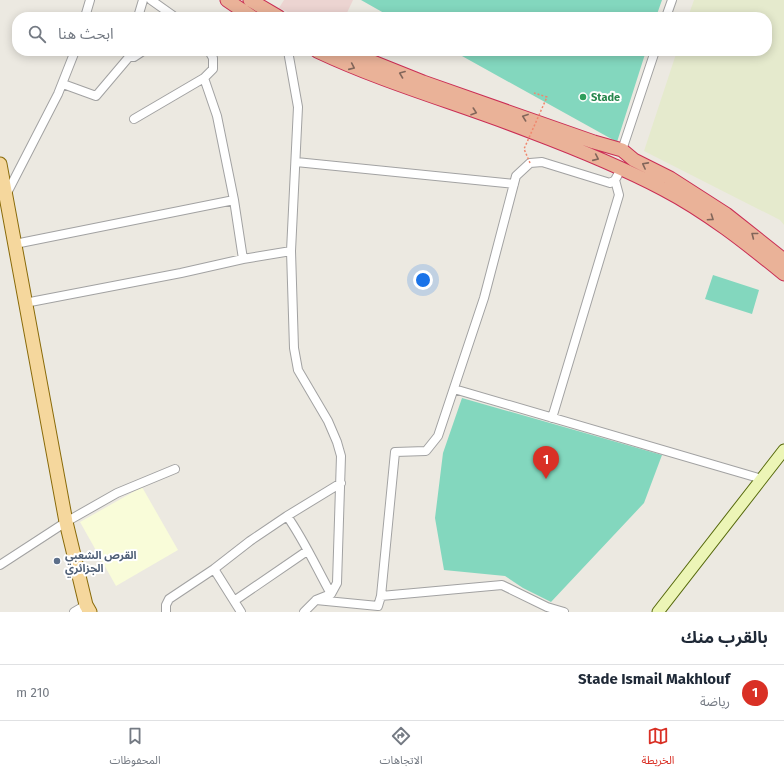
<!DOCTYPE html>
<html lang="ar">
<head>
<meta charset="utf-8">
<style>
  body { margin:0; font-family:"Fira Sans","Noto Sans Arabic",sans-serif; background:#f2f2f3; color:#1f2937; direction:rtl }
  .you { position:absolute; left:423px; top:280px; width:14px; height:14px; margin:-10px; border:3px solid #fff; border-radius:50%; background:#1a73e8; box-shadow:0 0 0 6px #1a73e833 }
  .badge { display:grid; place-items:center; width:26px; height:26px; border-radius:50%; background:#d93025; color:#fff; font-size:13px; font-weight:700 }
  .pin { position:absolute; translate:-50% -33px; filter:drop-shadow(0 1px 2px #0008) }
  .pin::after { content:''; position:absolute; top:21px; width:14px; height:12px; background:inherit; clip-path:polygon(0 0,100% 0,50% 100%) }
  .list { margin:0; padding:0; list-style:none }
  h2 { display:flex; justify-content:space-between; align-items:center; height:52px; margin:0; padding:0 16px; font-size:17px }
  h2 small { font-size:13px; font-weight:400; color:#747a83 }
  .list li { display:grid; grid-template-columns:26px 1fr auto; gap:12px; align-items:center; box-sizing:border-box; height:56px; padding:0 16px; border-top:1px solid #e0e1e3 }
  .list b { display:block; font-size:15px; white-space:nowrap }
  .list p { margin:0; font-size:13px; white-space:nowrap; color:#747a83 }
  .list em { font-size:13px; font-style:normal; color:#747a83 }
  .icon { flex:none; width:22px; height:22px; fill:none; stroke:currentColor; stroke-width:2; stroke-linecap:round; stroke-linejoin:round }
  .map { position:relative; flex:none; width:784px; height:612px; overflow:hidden; direction:ltr }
  .search { position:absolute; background:#fff; box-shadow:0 2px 10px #0003; left:12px; right:12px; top:12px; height:44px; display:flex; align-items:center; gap:10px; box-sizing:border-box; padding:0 14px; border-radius:16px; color:#747a83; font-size:15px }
  .sheet { height:108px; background:#fff }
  nav { display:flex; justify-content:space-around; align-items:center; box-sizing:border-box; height:56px; border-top:1px solid #e0e1e3; background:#fff; font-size:11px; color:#747a83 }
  nav a { display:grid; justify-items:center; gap:2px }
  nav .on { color:#d93025 }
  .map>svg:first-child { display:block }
  .commercial { fill:#ecd4d1 }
  .education { fill:#f9fcd9 }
  .farmland { fill:#e5eacd }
  .pitch { fill:#83d7be }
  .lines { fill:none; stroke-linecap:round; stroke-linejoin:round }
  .minor-casing { stroke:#a2a2a2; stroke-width:10 }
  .secondary-casing { stroke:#56690b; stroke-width:13 }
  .primary-casing { stroke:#896a09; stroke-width:15 }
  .trunk-casing { stroke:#ca2e55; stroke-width:15 }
  .minor { stroke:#fff; stroke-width:8 }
  .secondary { stroke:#ecf5b6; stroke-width:11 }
  .primary { stroke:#f5d79d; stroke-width:13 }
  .trunk { stroke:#eab298; stroke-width:13 }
  .path-bridge { stroke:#f0876e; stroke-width:1.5; stroke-dasharray:2 2; stroke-linecap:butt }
  .oneway { stroke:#82665a }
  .leisure-dot { fill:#2e9e5b; stroke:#fff; stroke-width:1.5 }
  .service-dot { fill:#5c6f8a; stroke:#fff; stroke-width:1.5 }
  .labels { text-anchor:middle; stroke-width:4; stroke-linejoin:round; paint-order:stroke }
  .leisure-label { font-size:11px; font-weight:bold; fill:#27864d; stroke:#fff; text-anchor:start }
  .service-label { font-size:11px; font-weight:bold; fill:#4e5e75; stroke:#fff; text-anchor:start }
</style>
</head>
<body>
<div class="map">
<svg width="784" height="612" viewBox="0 0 784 612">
  <rect width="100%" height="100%" fill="#ece9e1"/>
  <path class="commercial" d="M284 0H353L345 17H298L279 8Z"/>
  <path class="education" d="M142 487 178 550 116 586 80 522Z"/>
  <path class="farmland" d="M694 0H784V225L780 220 644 151 677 51H767V17H688Z"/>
  <path class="pitch" d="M361 0H662L656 17H391Z
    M453 51H646L617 142Z
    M713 275 759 290 752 314 705 299Z
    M462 398 662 455 644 503 551 602 523 588 505 576 444 570 435 518 443 453Z"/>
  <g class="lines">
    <defs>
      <path id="minor" d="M151 0 175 17
        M85 17 90 0
        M138 17 143 0
        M666 17 672 0
        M288 51 298 107 291 251 294 348 298 370 328 421 337 442 341 456 337 583 331 594 316 600 304 612
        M129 57H134L143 51
        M63 84 96 96 129 57 130 51
        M134 119 204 78 213 69V58L209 51
        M622 150 655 51
        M296 162 514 184
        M6 195 58 94 75 51
        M234 200 243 259
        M15 244 234 200 217 116 204 78
        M25 303 181 273 243 259 291 251
        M454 389 762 479
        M552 418 619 195 615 180
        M287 516C304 540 316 567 331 594
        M0 565 66 522 117 493 175 469
        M214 569 241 612
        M381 596 502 585 547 607 564 612
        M316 600 378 606 381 596 395 452 426 451 438 436 484 298 516 176 530 163 542 162 610 183 615 180 621 169
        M234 601 307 551
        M74 612 86 605
        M166 612V605L169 599 214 569 250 541 287 516 341 483"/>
      <path id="secondary" d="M658 612 784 450"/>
      <path id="primary" d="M0 164 66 522 86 605 90 612"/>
      <path id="trunk" d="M227 0 252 17
        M250 0 279 17
        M317 51C387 84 461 104 532 132 577 149 621 167 663 189 707 212 746 243 784 274
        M348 51 368 60 423 82 594 142 622 150 634 160 670 178 726 214 784 260"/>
    </defs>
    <use href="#minor" class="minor-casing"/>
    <use href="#secondary" class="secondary-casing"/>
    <use href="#primary" class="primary-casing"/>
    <use href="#trunk" class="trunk-casing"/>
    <use href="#minor" class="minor"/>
    <use href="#secondary" class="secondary"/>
    <use href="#primary" class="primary"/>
    <use href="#trunk" class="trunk"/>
    <path class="path-bridge" d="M530 163 524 149 547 97 534 93"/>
  </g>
  <defs><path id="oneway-chevron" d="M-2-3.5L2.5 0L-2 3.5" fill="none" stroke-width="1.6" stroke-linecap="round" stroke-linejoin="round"/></defs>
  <g class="oneway">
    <use href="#oneway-chevron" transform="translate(352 67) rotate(24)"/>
    <use href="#oneway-chevron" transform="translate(402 74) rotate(-159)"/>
    <use href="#oneway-chevron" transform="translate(474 112) rotate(19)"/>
    <use href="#oneway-chevron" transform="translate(525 117) rotate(-160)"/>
    <use href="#oneway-chevron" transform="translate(596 158) rotate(24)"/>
    <use href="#oneway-chevron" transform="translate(645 165) rotate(-152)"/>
    <use href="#oneway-chevron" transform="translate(711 218) rotate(34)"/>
    <use href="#oneway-chevron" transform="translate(754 235) rotate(-142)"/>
  </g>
  <circle class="leisure-dot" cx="583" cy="97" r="4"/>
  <circle class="service-dot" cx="57" cy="561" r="4"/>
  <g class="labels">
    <g class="leisure-label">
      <text x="591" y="101">Stade</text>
    </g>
    <g class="service-label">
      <text x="65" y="559">القرص الشعبي<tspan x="65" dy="13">الجزائري</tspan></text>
    </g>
  </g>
</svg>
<div class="you"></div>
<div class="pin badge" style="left:546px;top:479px">1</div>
<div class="search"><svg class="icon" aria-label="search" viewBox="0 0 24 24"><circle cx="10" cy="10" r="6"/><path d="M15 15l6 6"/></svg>ابحث هنا</div>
</div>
<section class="sheet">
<h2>بالقرب منك<small></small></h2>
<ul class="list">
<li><span class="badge">1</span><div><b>Stade Ismail Makhlouf</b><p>رياضة</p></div><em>210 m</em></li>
</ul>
</section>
<nav>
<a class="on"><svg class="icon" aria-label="map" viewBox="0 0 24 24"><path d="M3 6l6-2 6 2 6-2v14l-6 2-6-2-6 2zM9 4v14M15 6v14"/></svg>الخريطة</a>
<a><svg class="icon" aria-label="directions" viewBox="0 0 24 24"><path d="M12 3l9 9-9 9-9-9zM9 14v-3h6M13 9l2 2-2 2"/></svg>الاتجاهات</a>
<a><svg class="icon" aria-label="saved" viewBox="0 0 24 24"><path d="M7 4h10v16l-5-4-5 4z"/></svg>المحفوظات</a>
</nav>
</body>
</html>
